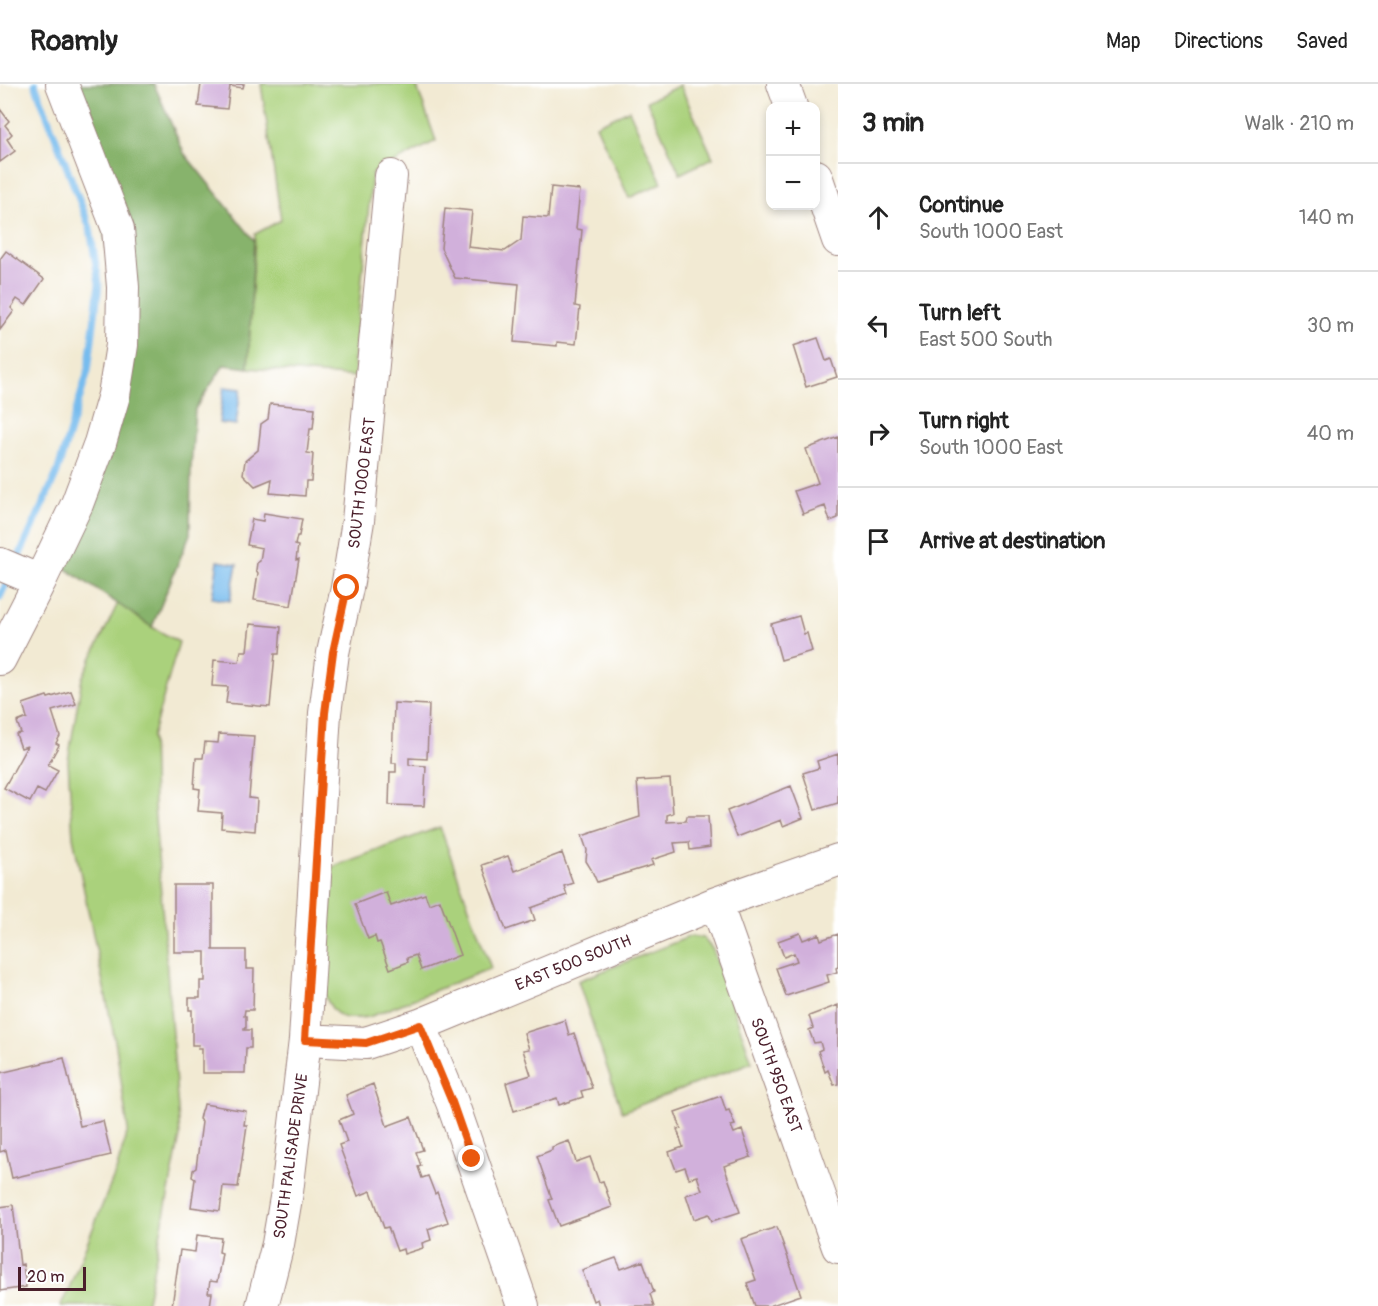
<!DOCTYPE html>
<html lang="en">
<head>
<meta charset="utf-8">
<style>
  body { margin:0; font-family:Pangolin,sans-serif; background:#f6f6f6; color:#222 }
  .controls { position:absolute; right:18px; top:18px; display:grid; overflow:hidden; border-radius:12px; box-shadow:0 3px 9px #0003 }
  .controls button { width:54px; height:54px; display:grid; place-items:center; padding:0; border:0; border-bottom:2px solid #e0e0e0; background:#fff; color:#222; font:30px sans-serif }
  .scale { position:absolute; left:18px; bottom:15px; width:68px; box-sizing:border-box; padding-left:6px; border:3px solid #4a1f2b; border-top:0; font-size:16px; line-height:21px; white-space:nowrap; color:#4a1f2b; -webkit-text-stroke:4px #fff; paint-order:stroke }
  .stop { position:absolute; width:18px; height:18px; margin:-14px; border:4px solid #ea580c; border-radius:50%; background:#fff }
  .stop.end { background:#ea580c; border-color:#fff; box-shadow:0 2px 6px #0008 }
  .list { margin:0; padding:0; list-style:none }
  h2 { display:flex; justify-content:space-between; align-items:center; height:78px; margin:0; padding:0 24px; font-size:26px }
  h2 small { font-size:20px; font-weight:400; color:#767676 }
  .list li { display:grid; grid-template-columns:39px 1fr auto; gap:18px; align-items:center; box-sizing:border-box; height:108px; padding:0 24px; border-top:2px solid #e0e0e0 }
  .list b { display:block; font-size:22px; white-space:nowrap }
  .list p { margin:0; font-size:20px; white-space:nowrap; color:#767676 }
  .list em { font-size:20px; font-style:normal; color:#767676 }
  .icon { flex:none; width:33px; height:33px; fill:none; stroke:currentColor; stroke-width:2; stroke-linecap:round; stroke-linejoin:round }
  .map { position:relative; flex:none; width:838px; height:1222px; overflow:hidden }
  header { display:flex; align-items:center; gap:36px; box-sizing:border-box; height:84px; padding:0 30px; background:#fff; border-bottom:2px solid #e0e0e0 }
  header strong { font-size:28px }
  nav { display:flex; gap:33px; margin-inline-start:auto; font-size:21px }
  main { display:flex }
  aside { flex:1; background:#fff }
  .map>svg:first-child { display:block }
  .green { fill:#aad17c; stroke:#7a7854; stroke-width:1.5 }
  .forest { fill:#87b36c; stroke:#68694c; stroke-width:1.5 }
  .water { fill:#77bcee; stroke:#606e8c; stroke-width:1.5 }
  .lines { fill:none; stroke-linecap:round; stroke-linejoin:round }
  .stream { stroke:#77bcee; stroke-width:7 }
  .building { fill:#d1b0db }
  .minor-casing { stroke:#9e847f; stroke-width:34 }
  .minor { stroke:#fff; stroke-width:32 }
  .route { stroke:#ea580c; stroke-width:8 }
  .labels { text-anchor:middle; stroke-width:5; stroke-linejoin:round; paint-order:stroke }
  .street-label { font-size:16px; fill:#4a1f2b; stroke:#fff }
</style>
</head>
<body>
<header>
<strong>Roamly</strong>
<nav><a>Map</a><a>Directions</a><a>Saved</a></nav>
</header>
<main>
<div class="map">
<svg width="838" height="1222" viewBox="0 0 838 1222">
  <rect width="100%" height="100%" fill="#fff"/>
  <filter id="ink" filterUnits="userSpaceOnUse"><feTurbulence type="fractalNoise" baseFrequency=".0167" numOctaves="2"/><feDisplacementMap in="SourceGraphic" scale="12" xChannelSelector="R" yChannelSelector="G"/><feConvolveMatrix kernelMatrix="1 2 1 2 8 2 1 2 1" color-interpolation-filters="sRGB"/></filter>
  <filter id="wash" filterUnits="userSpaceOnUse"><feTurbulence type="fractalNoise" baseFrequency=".008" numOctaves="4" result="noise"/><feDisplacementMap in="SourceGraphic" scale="24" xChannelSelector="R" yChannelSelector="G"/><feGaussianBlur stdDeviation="1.35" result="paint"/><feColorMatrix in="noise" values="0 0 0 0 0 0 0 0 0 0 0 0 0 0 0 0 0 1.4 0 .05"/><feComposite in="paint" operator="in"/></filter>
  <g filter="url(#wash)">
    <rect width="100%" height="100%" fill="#f2ead3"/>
    <path class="green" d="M261 0H416L436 57 372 90 354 276 356 293 248 284 255 150 281 136Z
      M680 1 713 74 680 90 647 17Z
      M629 26 662 99 629 114 596 41Z
      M118 519 152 543 179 558 152 653 154 721 180 1052 146 1222H60L67 1209 116 1087 128 1046 116 962 73 753 68 677 82 594Z
      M440 743 491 884 369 933C344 936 336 936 325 912L332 783Z
      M691 852 703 854 713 866 752 978 622 1028 578 897Z"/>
    <path class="forest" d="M71 0H154L184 69 254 156 248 284 224 281 195 325 191 384 190 450 152 543 59 480 133 284Z"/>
    <path class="water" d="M224 303 241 305 236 341 219 339Z
      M218 477 237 480 230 517 212 514Z"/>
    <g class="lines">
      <path class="stream" d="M16 479 57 389 88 287 99 200 90 144 35 0
        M0 513 10 491"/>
    </g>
    <g id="blocks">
      <path class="building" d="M201 0H244L243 4 230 2 227 25 198 22Z
        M0 25 9 37 5 41 12 50 7 55 15 67 0 78Z
        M551 103 580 106 576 145 582 146 575 222 580 223 576 260 557 258V262L514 258 519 200 455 194 441 164 445 124 472 127 468 163 505 167 521 156 523 132 548 134Z
        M6 167 44 195 26 221 17 215 11 224 14 227 0 246V175Z
        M818 254 826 277 831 275 837 293 806 303 793 262Z
        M270 320 315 324 313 345H310L307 369 313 370 311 397H306L305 412 270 409 272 395 255 402 243 390 245 377 258 366 261 340 268 335Z
        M838 353V434L830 437 825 422 803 430 794 407 818 399 806 365Z
        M264 429 302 435 299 452H297L295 461 298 462 296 476 299 475 291 522 254 516 258 489 256 486 257 479 260 477 262 464 247 461 252 435 263 437Z
        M799 532 804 550 807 549 812 567 781 576 771 540Z
        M250 540 281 543 279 570H275L270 623 226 619 228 603 212 602 214 576 239 578 241 567H247Z
        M71 607 76 620 52 627 60 652 56 659 59 661 48 681 58 686 45 709 37 705 30 718 4 704 27 662 21 664 16 650 21 649 17 638 27 634 23 620 47 612 48 614Z
        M394 619 429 621 427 675 409 674V681L426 682 424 722 389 721 390 688H396V679H392Z
        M219 650 254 652 249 714 257 715 255 747 221 744 222 729 198 727 200 705 194 704 196 674H203L205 658 218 659Z
        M838 670V719L815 726 803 689 819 684 817 677Z
        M670 695 673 729 667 731V738L686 737 687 732H708L710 763 690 766 689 758 674 759 676 768 651 776 653 781 597 798 591 785 586 777 587 766 582 752 640 733 637 697Z
        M791 702 803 734 783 742 781 736 737 753 727 727Z
        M562 769 573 799 564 802 567 811 531 824 535 836 506 846 482 781 508 772 514 787Z
        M174 801H213V866H246V885H254L253 926H245L244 932H246V944H244V946H251V964H246L245 989H202V964H198L199 961H192V926H189V914H200V897H205V868H174Z
        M386 808 391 822 425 810 429 820 440 816 460 871 421 886 416 871 407 874 408 878 390 885 380 858 377 859 375 852 368 855 355 820Z
        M800 849 803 856 819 850 821 856 838 850V883L836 884 837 888 827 891 829 898 786 912 776 884 797 877 794 869 784 873 778 857Z
        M838 921V1000L834 1001 828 986 825 988 818 967 822 965 820 958 814 959 809 946 813 944 809 932Z
        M565 936 569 951 574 949 592 1004 581 1007 583 1013 559 1021 557 1014 514 1027 506 999 531 991 523 966 529 965 524 949Z
        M64 974 80 1042 103 1037 111 1071 12 1094 6 1066 0 1068V989Z
        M373 1000 387 1042 411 1033 423 1066 416 1068 421 1082 418 1083 422 1094 428 1092 435 1110 437 1108 448 1138 428 1145 431 1156 422 1159 423 1164 404 1170 403 1165 397 1167 388 1143 384 1144 371 1107 358 1112 339 1061 347 1058 339 1036 353 1030 346 1011Z
        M721 1012 726 1027 729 1026 735 1041 731 1042 734 1049 742 1046 751 1073 724 1082 740 1128 712 1137 709 1130 694 1135 686 1111 702 1106 697 1092 689 1094 685 1083 676 1086 669 1068 683 1063 677 1045 681 1044 675 1028Z
        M204 1020 246 1027 244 1041H247L238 1103 223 1102 220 1127 191 1123 195 1095 192 1093 193 1086 196 1084 202 1038 199 1035 201 1026 203 1025Z
        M569 1057 576 1078 590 1073 599 1098 603 1097 612 1123 559 1142 549 1116 552 1115 537 1072 552 1066V1063Z
        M13 1121 20 1181 23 1180 26 1203 0 1207V1123Z
        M777 1143 801 1211 769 1222H755L747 1199 756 1196 741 1155Z
        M197 1151 221 1154 219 1168 222 1169 217 1198 210 1197 208 1209H212L210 1222H172L180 1166 195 1168Z
        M616 1174 621 1185 643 1177 654 1208 650 1210 654 1222H599L597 1215 593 1217 582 1186Z"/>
    </g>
  </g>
  <g filter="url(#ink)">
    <use href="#blocks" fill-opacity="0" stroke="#9e847f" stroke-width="1.5"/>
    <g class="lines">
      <defs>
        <path id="minor" d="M783 0 791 22
          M816 92 838 156
          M0 480 40 497
          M0 575 40 497 77 420 100 359 114 311 122 261 123 203 118 145 62 0
          M716 819 838 1163
          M420 941 452 1018 523 1222
          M305 956 366 959 420 941 716 819 838 776
          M262 1222 278 1160 287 1108 305 956 325 629 333 569 347 504 358 437 391 92"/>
      </defs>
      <use href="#minor" class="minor-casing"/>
      <use href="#minor" class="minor"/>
    </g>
  </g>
  <g class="lines" filter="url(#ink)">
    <path class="route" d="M347 504 333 568 325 629 305 956 366 959 420 941 452 1018 472 1075"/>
  </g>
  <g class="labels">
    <g class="street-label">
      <text transform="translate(361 399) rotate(-83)" y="6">SOUTH 1000 EAST</text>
      <text transform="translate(573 878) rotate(-22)" y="6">EAST 500 SOUTH</text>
      <text transform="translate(777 991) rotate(70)" y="6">SOUTH 950 EAST</text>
      <text transform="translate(290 1072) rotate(-82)" y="6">SOUTH PALISADE DRIVE</text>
    </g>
  </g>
</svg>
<div class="controls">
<button>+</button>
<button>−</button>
</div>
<div class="scale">20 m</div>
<div class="stop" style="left:347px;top:504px"></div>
<div class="stop end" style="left:472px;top:1075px"></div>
</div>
<aside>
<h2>3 min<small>Walk · 210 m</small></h2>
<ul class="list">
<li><svg class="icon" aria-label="ahead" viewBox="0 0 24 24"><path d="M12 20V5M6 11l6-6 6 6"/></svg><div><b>Continue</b><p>South 1000 East</p></div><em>140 m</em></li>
<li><svg class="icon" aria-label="left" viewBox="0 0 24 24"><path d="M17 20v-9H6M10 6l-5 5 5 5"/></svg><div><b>Turn left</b><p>East 500 South</p></div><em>30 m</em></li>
<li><svg class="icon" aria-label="right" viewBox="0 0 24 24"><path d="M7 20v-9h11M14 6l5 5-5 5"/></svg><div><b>Turn right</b><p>South 1000 East</p></div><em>40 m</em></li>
<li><svg class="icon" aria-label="arrive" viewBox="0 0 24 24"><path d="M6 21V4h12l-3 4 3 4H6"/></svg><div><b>Arrive at destination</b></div></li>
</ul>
</aside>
</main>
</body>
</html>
